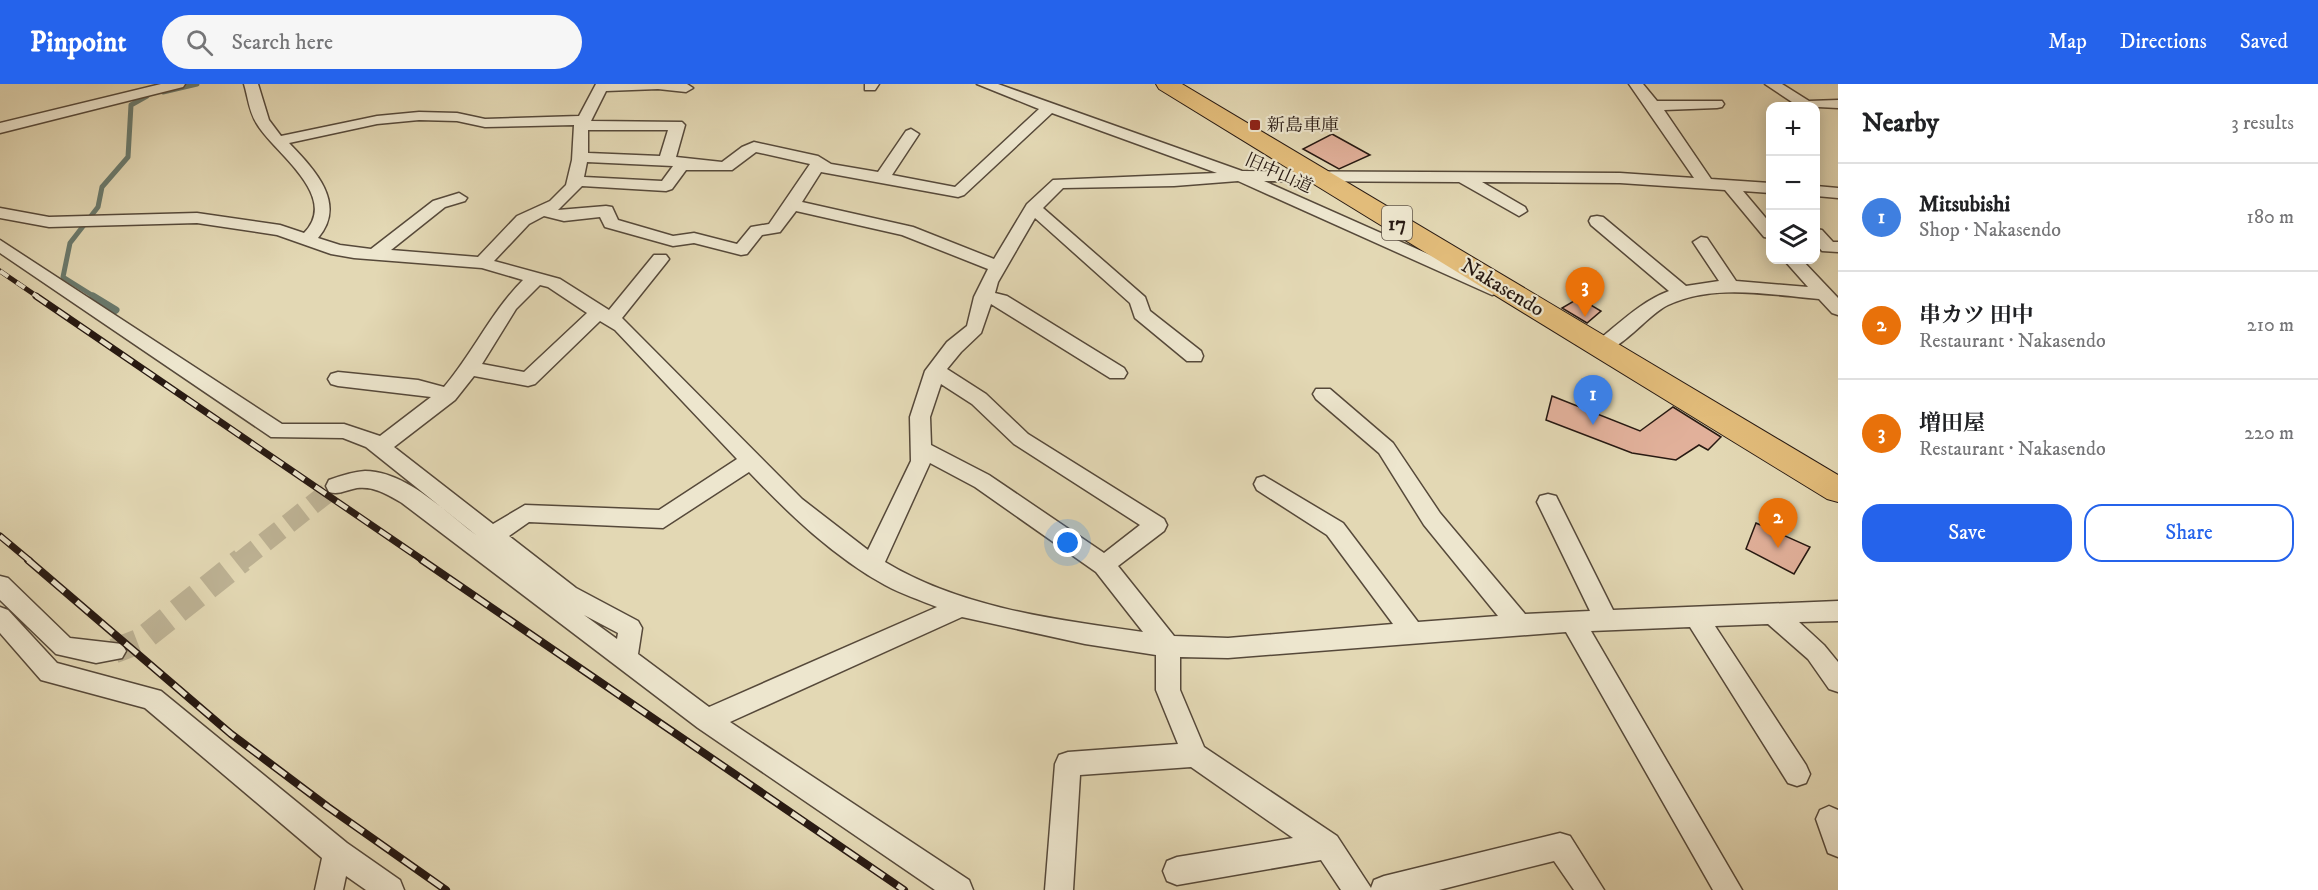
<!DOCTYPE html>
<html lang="en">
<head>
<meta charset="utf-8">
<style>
  body { margin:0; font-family:"IM FELL DW Pica","Noto Serif JP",serif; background:#f6f6f6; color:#202124 }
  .controls { position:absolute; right:18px; top:18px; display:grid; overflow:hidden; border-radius:12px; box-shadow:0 3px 15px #0003 }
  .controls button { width:54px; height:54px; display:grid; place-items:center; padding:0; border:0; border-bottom:2px solid #e0e0e0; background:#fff; color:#202124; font:30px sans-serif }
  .you { position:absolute; left:1068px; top:459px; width:21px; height:21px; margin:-15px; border:4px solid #fff; border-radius:50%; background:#1a73e8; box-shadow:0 0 0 9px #1a73e833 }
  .badge { display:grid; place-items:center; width:39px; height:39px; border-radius:50%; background:#2563eb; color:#fff; font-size:20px; font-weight:700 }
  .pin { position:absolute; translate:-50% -50px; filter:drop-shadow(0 2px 3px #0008) }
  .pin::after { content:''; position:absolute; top:32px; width:21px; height:18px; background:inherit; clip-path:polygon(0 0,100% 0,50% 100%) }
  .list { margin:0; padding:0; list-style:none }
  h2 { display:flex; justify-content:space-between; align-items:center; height:78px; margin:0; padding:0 24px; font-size:26px }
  h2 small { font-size:20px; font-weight:400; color:#757577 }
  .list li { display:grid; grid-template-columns:39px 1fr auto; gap:18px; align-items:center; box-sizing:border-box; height:108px; padding:0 24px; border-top:2px solid #e0e0e0 }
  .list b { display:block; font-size:22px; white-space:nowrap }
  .list p { margin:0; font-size:20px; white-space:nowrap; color:#757577 }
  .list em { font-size:20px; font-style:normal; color:#757577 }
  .actions { display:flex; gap:12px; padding:18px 24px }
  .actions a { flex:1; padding:14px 0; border:2px solid #2563eb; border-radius:18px; text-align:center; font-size:21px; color:#2563eb }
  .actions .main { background:#2563eb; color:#fff }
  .icon { flex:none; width:33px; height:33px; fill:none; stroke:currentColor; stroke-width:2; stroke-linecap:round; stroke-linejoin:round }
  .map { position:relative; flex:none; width:1838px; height:806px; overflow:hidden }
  header { display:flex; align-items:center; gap:36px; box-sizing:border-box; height:84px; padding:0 30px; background:#2563eb; color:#fff }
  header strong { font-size:28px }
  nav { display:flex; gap:33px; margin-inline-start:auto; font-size:21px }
  .search { width:420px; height:54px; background:#f6f6f6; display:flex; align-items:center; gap:15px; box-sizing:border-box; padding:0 21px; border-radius:33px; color:#757577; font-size:22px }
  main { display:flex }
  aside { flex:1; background:#fff }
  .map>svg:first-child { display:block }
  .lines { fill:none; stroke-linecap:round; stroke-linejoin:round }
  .stream-far1 { stroke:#6a7a6d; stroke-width:5 }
  .stream { stroke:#6a7a6d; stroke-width:7 }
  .building { fill:#e1b09a; stroke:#271912; stroke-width:1.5 }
  .minor-tunnel-far1 { stroke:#bdb294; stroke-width:20; stroke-dasharray:20 10; stroke-linecap:butt }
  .minor-tunnel { stroke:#bdb294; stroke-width:25; stroke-dasharray:25 13; stroke-linecap:butt }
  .minor-casing { stroke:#56493a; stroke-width:3 }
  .highway-casing { stroke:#271912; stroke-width:2 }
  .minor { fill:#ede6ce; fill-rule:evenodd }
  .highway { fill:#e2bc7a; fill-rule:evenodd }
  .rail-far2-casing { stroke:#271912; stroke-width:5 }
  .rail-far1-casing { stroke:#271912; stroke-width:7 }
  .rail-casing { stroke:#271912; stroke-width:8 }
  .rail-far2 { stroke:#ede6ce; stroke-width:4; stroke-dasharray:10; stroke-linecap:butt }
  .rail-far1 { stroke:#ede6ce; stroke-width:4.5; stroke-dasharray:13; stroke-linecap:butt }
  .rail { stroke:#ede6ce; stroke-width:5; stroke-dasharray:16; stroke-linecap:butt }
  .poi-dot { fill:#8f2418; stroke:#ede6ce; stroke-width:2 }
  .labels { text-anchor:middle; stroke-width:4.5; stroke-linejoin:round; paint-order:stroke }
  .far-poi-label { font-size:18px; fill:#271912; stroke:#ede6ce; text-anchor:start }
  .far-street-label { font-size:18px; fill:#271912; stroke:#ede6ce }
  .shield { fill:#ede6ce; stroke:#62564a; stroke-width:1.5 }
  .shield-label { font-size:20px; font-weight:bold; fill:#271912 }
  .street-label { font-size:21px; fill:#271912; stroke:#ede6ce }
</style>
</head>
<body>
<header>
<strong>Pinpoint</strong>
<div class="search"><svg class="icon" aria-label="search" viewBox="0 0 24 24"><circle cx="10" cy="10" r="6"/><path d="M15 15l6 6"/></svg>Search here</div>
<nav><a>Map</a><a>Directions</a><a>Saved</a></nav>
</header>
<main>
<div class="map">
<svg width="1838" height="806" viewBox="0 0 1838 806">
  <rect width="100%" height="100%" fill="#e3d8b4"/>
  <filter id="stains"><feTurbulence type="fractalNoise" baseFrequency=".00333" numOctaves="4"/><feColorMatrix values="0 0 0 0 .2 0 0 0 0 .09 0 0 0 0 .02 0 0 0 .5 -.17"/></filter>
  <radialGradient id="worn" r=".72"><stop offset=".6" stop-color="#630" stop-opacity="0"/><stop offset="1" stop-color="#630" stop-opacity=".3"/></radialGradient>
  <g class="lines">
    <path class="stream-far1" d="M163 8 197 0
      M95 213 63 193 70 159 98 123 102 103 128 73 131 21 147 12"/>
    <path class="stream" d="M93 212 116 226 110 229"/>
  </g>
  <path class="building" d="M1332 50 1370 71 1339 85 1303 65Z
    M1579 214 1601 227 1587 239 1562 224Z
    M1552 312 1640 347 1673 323 1721 353 1708 366 1699 361 1676 376 1632 369 1546 336Z
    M1756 439 1810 463 1794 490 1746 465Z"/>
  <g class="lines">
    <path class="minor-tunnel-far1" d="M241 477 336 402"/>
    <path class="minor-tunnel" d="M114 567 140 557 242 476"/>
    <defs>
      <path id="minor" d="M161 0H185L183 3 0 49V39Z
        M244 0H258L269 36 281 52 377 32 419 28 457 29 485 35 579 32 596 0H687L693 4 686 8 658 5 606 7 591 37 682 38 685 41 676 73 722 78 742 63 754 58 818 72 831 80 878 88 906 47 911 45 919 50 892 91 955 103 1039 25 977 0H998L1242 87 1620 89 1694 94 1629 0H1643L1657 17H1722L1724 20 1722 23 1717 24 1664 26 1711 95 1770 99V109L1743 107 1770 139V154L1764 153 1725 106 1620 99 1482 98 1525 123 1527 127 1519 132 1459 98 1264 97 1498 201 1501 205 1498 209 1492 211 1238 97 1174 102 1063 104 1043 124 1145 213 1150 227 1201 267 1203 272 1201 277H1187L1135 234 1130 219 1035 134 998 198 995 209 1007 212 1124 284 1127 289 1124 294H1110L991 220 981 249 961 268 947 285 986 310 1028 350 1164 435 1167 441 1164 447 1118 482 1174 552 1228 554 1393 540 1327 451 1257 406 1254 400 1257 394 1264 392 1343 439 1418 538 1498 532 1424 441 1379 369 1316 315 1313 310 1316 305H1330L1393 359 1440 429 1525 530 1590 527 1537 418 1540 412 1548 410 1556 412 1613 526 1838 517V537L1799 538 1824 561 1838 578V608L1829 605 1808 575 1768 540 1715 542 1806 681 1810 690 1806 699 1797 702 1788 699 1690 543 1591 547 1742 806H1713L1566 548 1228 574 1180 573V606L1204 663 1337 752 1371 804 1374 796 1384 792 1560 749 1570 752 1604 806H1574L1554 777 1439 806H1341L1321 776 1177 801 1167 797 1163 787 1167 777 1177 773 1293 754 1191 683 1080 691 1073 806H1045L1055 680 1059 671 1068 668 1178 660 1156 606V571L1085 560 962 533 730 638 969 796 973 806H935L698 644 402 419C387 410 374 402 357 404 346 406 339 411 329 408L326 402 329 396C340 392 352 388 365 387 406 387 446 429 476 451L366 363 343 354 271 353 0 169V156L282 340H344L380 352 431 313 338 302 331 300 328 295 331 290 338 288 418 296 444 303C473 269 491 228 523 196L482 184 354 174 331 170 277 151 197 139 49 143 0 134V124L49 133 197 129 280 141 304 149C341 112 273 68 257 40 249 28 248 13 244 0ZM1052 29 1217 89 1053 96 1027 120 994 175 913 143 802 118 821 88 958 113 964 111ZM419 36 457 37 485 43 574 41 572 76 566 101 550 117 517 132 478 173 391 166 445 123 465 117 467 114 459 109 433 117 371 165 340 161 318 154C348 119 313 84 289 59L377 40ZM588 46H668L660 72 588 69ZM756 68 810 80 769 140 751 143 737 160 694 149 673 152 618 136 612 123 606 122 558 126 582 102 666 107 672 105 686 86H732ZM587 78 673 82 662 97 584 93ZM796 127 902 151 988 185 974 213 967 242 947 258 925 287 910 333 911 377 868 466 802 415 622 234 666 179 669 175 666 171H654L609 226 560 195 494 177 529 140 544 132 564 137 600 133 605 143 673 162 694 159 741 171 747 170 762 151 780 148ZM540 201 548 203 587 229 524 288 482 280 516 225ZM600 237 615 246 737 375 659 426 525 421 493 440 394 363 455 316 474 292 528 302 535 300ZM941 300 972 320 1014 360 1140 441 1104 469 989 391 931 361 930 333ZM930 379 975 403 1096 488 1143 548C1057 536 961 524 885 478ZM749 388C789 430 834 473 885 501 901 510 920 516 937 523L709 623 638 570 642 544 638 537 576 504 509 452 529 438 663 444ZM584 531 618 549 617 555Z
        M865 0H879L875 6H865Z
        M1765 0H1782L1809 17 1838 16V24L1798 22Z
        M1816 102 1838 104V114L1816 112Z
        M1597 132 1603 133 1686 202 1719 197 1693 158 1701 153 1707 154 1736 197 1808 203 1784 176H1802L1838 214V231L1832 229 1819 215C1770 211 1714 199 1668 221 1648 230 1616 273 1596 268L1594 263 1596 258C1620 239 1640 218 1669 207L1591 141 1589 137 1591 133Z
        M1816 145 1822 146 1833 158H1838V168L1822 167 1816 160Z
        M0 492 8 494 70 554 122 560 126 567 122 574 96 579 56 570 0 516Z
        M0 523 8 526 57 579 161 607 347 759 400 796 404 806H366L346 792 343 806H315L322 774 145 624 41 596 0 549Z
        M1829 722 1838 726V773L1828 769 1816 735 1820 726Z"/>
      <path id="highway" d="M1156 0H1182L1838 391V418L1827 415 1159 5Z"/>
    </defs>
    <use href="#minor" class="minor-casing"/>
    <use href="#highway" class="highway-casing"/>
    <use href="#minor" class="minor"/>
    <use href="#highway" class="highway"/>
    <defs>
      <path id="rail-far2" d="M0 187 38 213"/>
      <path id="rail-far1" d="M36 212 424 477
        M0 452 30 477"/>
      <path id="rail" d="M28 476 231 650 328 723 446 806
        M422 476 904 806"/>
    </defs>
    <use href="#rail-far2" class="rail-far2-casing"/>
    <use href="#rail-far1" class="rail-far1-casing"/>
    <use href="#rail" class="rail-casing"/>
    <use href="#rail-far2" class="rail-far2"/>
    <use href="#rail-far1" class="rail-far1"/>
    <use href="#rail" class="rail"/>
  </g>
  <rect class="poi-dot" x="1249" y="35" width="12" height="12" rx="3"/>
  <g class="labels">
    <g class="far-poi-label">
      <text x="1267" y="47">新島車庫</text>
    </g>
    <g class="far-street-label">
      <text transform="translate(1279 89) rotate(24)" y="6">旧中山道</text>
    </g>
    <rect class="shield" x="1382" y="122" width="30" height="34" rx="4.5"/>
    <g class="shield-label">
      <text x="1397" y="146">17</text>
    </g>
    <g class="street-label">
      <text transform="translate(1503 203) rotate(31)" y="7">Nakasendo</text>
    </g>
  </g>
  <rect width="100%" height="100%" filter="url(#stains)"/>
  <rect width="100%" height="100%" fill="url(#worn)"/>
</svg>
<div class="controls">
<button>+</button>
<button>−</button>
<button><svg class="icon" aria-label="layers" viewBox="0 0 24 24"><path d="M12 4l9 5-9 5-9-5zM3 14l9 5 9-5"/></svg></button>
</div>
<div class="you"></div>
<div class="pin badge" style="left:1593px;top:341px;background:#3f7fe0">1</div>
<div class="pin badge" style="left:1778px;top:464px;background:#e8710a">2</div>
<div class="pin badge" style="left:1585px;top:233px;background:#e8710a">3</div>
</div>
<aside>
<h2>Nearby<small>3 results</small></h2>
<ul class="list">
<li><span class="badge" style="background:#3f7fe0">1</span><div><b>Mitsubishi</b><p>Shop · Nakasendo</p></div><em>180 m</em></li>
<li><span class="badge" style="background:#e8710a">2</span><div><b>串カツ 田中</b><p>Restaurant · Nakasendo</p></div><em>210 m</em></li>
<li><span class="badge" style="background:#e8710a">3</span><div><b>増田屋</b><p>Restaurant · Nakasendo</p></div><em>220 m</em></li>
</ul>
<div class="actions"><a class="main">Save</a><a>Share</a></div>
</aside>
</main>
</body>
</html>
